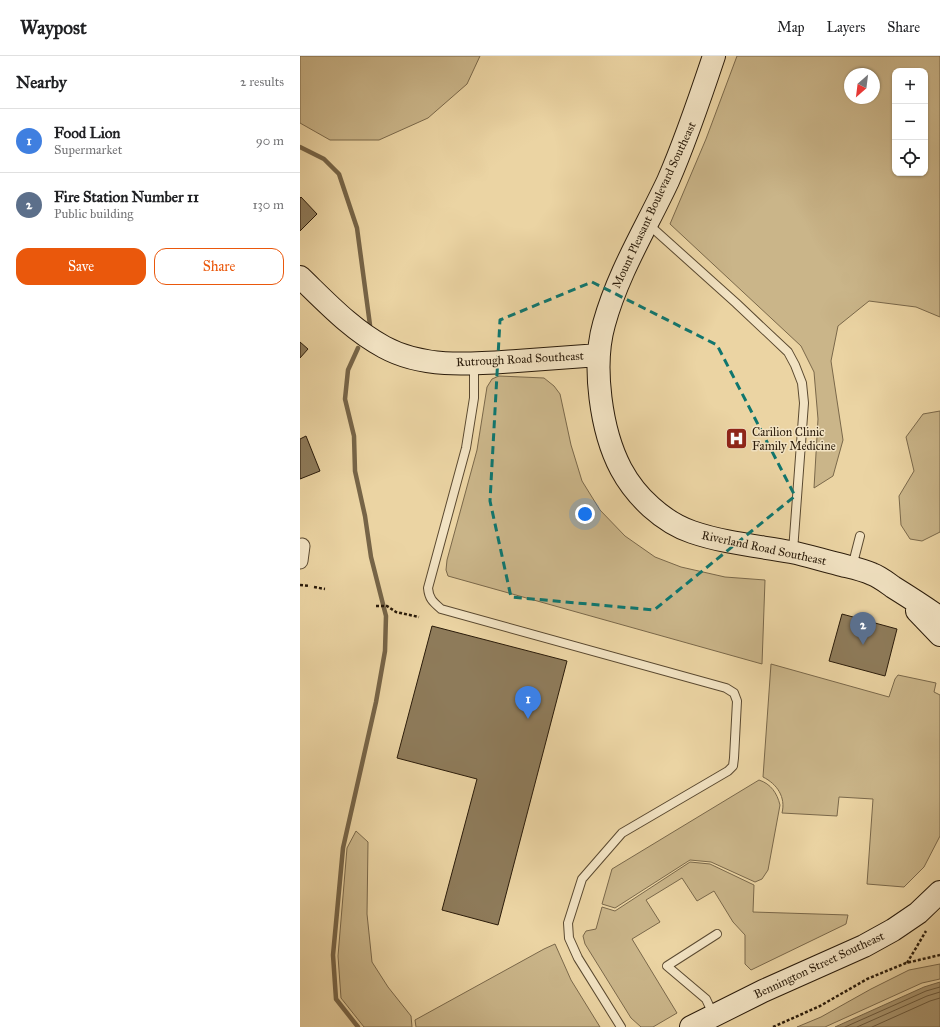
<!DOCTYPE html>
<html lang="en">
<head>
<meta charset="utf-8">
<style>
  body { margin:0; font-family:"IM FELL Great Primer",serif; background:#f2f2f2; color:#202124 }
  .controls { position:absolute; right:12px; top:12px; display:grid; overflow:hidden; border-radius:8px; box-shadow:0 1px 3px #0004 }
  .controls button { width:36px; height:36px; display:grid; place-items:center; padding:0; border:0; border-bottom:1px solid #e0e0e0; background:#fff; color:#202124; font:20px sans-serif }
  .compass { position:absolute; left:544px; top:12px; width:36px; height:36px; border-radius:50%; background:#fff; box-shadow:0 1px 3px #0004; rotate:208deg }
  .you { position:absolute; left:285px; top:458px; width:14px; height:14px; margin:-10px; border:3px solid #fff; border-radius:50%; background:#1a73e8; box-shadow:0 0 0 6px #1a73e833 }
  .badge { display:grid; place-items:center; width:26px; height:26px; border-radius:50%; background:#ea580c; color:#fff; font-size:13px; font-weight:700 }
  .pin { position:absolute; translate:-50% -33px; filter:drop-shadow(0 1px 2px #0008) }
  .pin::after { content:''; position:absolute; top:21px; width:14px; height:12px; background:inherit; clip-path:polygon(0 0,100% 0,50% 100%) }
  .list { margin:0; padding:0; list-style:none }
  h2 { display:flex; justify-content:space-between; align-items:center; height:52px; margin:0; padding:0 16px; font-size:17px }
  h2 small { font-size:13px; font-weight:400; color:#757577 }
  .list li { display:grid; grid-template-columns:26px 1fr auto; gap:12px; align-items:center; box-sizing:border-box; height:64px; padding:0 16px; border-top:1px solid #e0e0e0 }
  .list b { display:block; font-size:15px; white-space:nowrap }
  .list p { margin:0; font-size:13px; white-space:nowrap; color:#757577 }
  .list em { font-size:13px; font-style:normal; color:#757577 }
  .actions { display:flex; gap:8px; padding:12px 16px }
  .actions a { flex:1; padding:9px 0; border:1px solid #ea580c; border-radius:12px; text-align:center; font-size:14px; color:#ea580c }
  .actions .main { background:#ea580c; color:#fff }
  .icon { flex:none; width:22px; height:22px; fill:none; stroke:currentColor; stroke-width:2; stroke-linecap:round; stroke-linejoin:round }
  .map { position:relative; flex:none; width:640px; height:971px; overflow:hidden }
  header { display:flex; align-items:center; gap:24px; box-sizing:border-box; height:56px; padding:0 20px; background:#fff; border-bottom:1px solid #e0e0e0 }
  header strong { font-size:19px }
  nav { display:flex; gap:22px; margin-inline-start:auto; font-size:14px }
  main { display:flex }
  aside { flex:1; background:#fff }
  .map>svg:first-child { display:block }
  .green { fill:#cab589; stroke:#7a684a; fill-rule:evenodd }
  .water { fill:#a9956f; stroke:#766447 }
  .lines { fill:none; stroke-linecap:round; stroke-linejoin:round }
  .shore { stroke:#6a583c; stroke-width:1 }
  .stream { stroke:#766447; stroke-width:4.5 }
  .building { fill:#8e7b5a; stroke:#2a1b0a }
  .lane-casing { stroke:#5a4930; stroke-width:10 }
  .street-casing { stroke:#5a4930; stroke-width:17 }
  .secondary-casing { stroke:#2a1b0a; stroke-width:24 }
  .path { stroke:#2a1b0a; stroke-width:2.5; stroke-dasharray:3 2; stroke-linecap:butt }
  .lane { stroke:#f2e3c3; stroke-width:8 }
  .street { stroke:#f2e3c3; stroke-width:15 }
  .secondary { stroke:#f2e3c3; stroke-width:22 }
  .marked { fill:none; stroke:#0f766e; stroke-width:3; stroke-dasharray:8 5; stroke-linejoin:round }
  .labels { text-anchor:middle; stroke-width:3; stroke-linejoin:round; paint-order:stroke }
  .street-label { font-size:12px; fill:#2a1b0a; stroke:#f2e3c3 }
  .poi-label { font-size:12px; fill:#2a1b0a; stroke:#f2e3c3; text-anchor:start }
</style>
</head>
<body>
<header>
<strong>Waypost</strong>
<nav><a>Map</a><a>Layers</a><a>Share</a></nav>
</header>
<main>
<aside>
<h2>Nearby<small>2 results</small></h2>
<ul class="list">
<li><span class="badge" style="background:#3f7fe0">1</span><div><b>Food Lion</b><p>Supermarket</p></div><em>90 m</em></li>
<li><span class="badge" style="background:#5c6f8a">2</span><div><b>Fire Station Number 11</b><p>Public building</p></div><em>130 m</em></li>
</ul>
<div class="actions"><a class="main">Save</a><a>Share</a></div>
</aside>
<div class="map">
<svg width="640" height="971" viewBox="0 0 640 971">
  <rect width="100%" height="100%" fill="#ebd4a3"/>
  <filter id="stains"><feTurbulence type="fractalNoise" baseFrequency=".005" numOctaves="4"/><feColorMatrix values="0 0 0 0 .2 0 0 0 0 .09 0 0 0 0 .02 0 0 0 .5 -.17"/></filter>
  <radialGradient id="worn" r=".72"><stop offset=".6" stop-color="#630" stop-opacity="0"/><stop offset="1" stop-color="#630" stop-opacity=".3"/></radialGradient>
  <path class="green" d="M0 0H180L167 28 128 62 79 84H30L0 67Z
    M437 0H640V261L616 251 569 245 538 270 531 305 543 384 533 420 514 432 518 363 514 316 501 290 370 168 406 83ZM595 15H625V117H595ZM550 18H574V42H550Z
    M199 320 244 322 254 330 260 338 271 389 282 425 300 454 325 480 355 501 381 511 425 521 465 524 462 608 148 520 146 514 147 504 177 394 187 331 192 323Z
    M640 355V476L622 485 610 483 601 469 599 440 614 415 606 381 623 358Z
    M471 608 589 641 595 623 598 619 636 627 634 636 640 639V780L624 811 604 831 567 828 573 743 539 741 537 760 482 757C486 741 477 728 463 721Z
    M459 724C471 728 477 737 480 749L468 814 462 823 455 826 411 806 390 804 315 852 302 848 312 813Z
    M56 775 68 786 67 858 72 906 88 931 111 960 112 971H64L41 942 38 900 47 792Z
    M390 806 410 808 454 829 453 856 548 859 546 868 451 914 445 908V879L433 866 414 835 397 845 382 822 346 844 360 866 332 883 377 957 353 971H341L331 962 285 888 283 880 286 875 296 873 302 851 315 855Z
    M255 888 271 924 300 971H116L115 964 244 893Z
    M640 908V923L622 927 525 971H497L521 961 571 933 609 914Z"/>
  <path class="water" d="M640 926V971H535L624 931Z"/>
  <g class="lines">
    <path class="shore" d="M545 971 626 935 640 931
      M557 971 627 940 640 936
      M572 971 630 945 640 942"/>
    <path class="stream" d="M0 91 24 103 39 118 57 172 70 269
      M58 292 48 314 45 343 54 380 55 415 65 460 71 501 86 560 85 595 76 646 43 792 33 899 36 943 58 971"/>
  </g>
  <path class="building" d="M1 141 17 158 0 175V142Z
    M0 286 8 293 0 302Z
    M6 380 20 415 0 423V383Z
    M542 558 597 573 585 620 529 605Z
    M132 570 267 605 198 869 142 854 177 723 97 702Z"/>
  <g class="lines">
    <defs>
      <path id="lane" d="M348 168 436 247 488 296 495 309 502 327 504 347 493 495
        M174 309V342L166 392 128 532C129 543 133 546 141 553L426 632 434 637 437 645 434 702 433 710 428 715 322 777 282 823 268 867 269 882 278 902 321 971
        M552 511 560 480
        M413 958 406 943 367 910 417 878"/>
      <path id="street" d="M0 505 2 490"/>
      <path id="secondary" d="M414 0C400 42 386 84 368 125 346 172 318 217 304 268 292 310 301 375 321 413 336 441 363 466 392 476 424 487 458 490 491 496 506 499 522 504 538 508 549 511 561 513 572 518 580 521 586 526 593 531 609 541 625 551 640 562
        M0 221C26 246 52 274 84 291 124 313 173 308 217 305 245 303 272 301 299 299
        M617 555 640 579
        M391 971 463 935 564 890 593 874 618 857 640 836"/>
    </defs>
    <use href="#lane" class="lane-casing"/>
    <use href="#street" class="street-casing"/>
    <use href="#secondary" class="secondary-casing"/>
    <path class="path" d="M0 529 10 530
      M14 531 25 533
      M76 550H87L96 556 119 561
      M607 907 626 875
      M473 971 520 950 567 923 606 907 640 899"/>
    <use href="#lane" class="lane"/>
    <use href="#street" class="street"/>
    <use href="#secondary" class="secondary"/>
  </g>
  <path class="marked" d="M292 226 417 289 495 440 354 554 211 541 190 445 200 264Z"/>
  <defs>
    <symbol id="hospital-square" viewBox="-11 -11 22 22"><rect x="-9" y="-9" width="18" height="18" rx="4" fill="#8f2418" stroke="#f2e3c3"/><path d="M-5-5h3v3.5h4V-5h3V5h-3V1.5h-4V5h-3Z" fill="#fff"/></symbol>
  </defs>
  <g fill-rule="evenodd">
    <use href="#hospital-square" x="424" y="370" width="25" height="25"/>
  </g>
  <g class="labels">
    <g class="street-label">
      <text transform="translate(354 149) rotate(-65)" y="4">Mount Pleasant Boulevard Southeast</text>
      <text transform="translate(220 303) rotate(-3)" y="4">Rutrough Road Southeast</text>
      <text transform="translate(464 492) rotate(12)" y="4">Riverland Road Southeast</text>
      <text transform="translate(519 909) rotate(-25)" y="4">Bennington Street Southeast</text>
    </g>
    <g class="poi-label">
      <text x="452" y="380">Carilion Clinic<tspan x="452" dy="14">Family Medicine</tspan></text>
    </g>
  </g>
  <rect width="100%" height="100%" filter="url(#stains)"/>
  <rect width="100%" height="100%" fill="url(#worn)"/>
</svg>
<div class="controls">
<button>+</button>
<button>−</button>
<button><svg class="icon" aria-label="locate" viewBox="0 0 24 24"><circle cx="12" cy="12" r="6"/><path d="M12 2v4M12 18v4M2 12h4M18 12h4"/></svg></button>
</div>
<svg class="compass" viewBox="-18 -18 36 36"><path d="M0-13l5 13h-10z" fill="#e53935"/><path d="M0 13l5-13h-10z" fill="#757577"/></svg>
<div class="you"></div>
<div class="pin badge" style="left:228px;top:663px;background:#3f7fe0">1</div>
<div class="pin badge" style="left:563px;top:589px;background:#5c6f8a">2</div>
</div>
</main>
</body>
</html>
